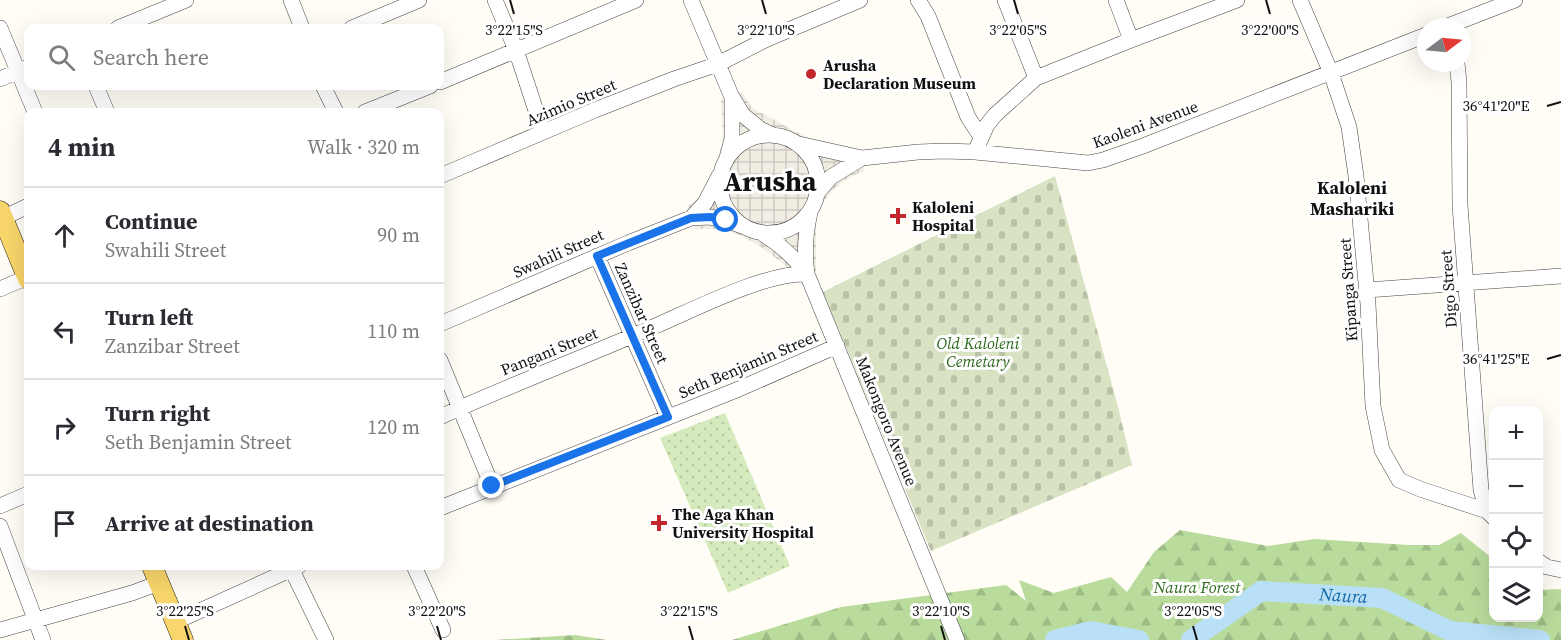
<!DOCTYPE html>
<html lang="en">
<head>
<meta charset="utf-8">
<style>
  body { margin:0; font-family:"Source Serif 4",serif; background:#f2f2f3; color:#2b2b33 }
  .controls { position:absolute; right:18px; bottom:18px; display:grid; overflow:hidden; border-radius:12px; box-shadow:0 6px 24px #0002 }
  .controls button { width:54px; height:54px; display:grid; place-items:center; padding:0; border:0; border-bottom:2px solid #e1e1e2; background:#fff; color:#2b2b33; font:30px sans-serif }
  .compass { position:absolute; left:1417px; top:18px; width:54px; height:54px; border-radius:50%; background:#fff; box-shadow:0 6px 24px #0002; rotate:74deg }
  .stop { position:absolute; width:18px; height:18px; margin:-14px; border:4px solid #1a73e8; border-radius:50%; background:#fff }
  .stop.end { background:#1a73e8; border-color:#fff; box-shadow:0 2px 6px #0008 }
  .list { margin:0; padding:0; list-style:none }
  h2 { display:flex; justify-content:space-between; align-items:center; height:78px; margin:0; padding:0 24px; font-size:26px }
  h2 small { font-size:20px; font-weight:400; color:#7c7c81 }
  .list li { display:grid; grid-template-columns:39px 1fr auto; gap:18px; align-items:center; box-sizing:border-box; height:96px; padding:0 24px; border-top:2px solid #e1e1e2 }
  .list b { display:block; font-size:22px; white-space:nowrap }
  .list p { margin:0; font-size:20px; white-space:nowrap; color:#7c7c81 }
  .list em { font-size:20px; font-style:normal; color:#7c7c81 }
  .icon { flex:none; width:33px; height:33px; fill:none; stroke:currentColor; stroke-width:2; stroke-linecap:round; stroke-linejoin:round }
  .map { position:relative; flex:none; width:1561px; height:640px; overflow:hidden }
  .search { position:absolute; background:#fff; box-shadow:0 6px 24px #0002; left:24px; top:24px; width:420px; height:66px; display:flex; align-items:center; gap:15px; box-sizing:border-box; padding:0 21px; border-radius:12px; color:#7c7c81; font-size:22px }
  .panel { position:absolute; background:#fff; box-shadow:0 6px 24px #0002; left:24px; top:108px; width:420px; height:462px; border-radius:12px }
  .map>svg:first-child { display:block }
  .grass { fill:url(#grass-dots) }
  .forest { fill:url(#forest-firs) }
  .cemetery { fill:url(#cemetery-stones) }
  .plaza { fill:url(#plaza-grid) }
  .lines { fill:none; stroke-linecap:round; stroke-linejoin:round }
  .river { stroke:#b9e0f7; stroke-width:20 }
  .minor-casing { stroke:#444; stroke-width:16 }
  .major-casing { stroke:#222; stroke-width:21 }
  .minor { stroke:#fff; stroke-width:15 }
  .major { stroke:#f9d66b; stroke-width:20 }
  .route { stroke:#1a73e8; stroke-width:8 }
  .ticks { fill:none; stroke:#111; stroke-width:2 }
  .poi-dot { fill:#c4262e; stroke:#fff; stroke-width:2 }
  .labels { text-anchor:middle; stroke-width:6; stroke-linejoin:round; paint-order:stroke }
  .poi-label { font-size:16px; font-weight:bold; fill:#111; stroke:#fff; text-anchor:start }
  .street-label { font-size:16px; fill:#111; stroke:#fff }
  .park-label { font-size:16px; font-style:italic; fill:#2f6b1f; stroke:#fff }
  .neighbourhood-label { font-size:18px; font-weight:bold; fill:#111; stroke:#fff }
  .water-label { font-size:18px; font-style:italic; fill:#1768a6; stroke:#fff }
  .town-label { font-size:28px; font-weight:bold; fill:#111; stroke:#fff }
  .ticks-label { font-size:15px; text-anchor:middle; fill:#111; stroke:#fff; stroke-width:6; stroke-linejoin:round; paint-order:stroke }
</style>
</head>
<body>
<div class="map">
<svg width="1561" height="640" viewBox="0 0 1561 640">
  <defs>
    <pattern id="grass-dots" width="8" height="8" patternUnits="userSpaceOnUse" patternTransform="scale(1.5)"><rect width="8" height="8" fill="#d5ebbd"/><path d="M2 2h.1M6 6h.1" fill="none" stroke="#b6c8a1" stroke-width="1.8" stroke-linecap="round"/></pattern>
    <pattern id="forest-firs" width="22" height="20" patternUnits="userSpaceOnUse" patternTransform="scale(1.5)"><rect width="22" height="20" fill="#b9dc9c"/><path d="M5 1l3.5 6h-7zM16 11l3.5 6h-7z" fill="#9ebc85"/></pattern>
    <pattern id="cemetery-stones" width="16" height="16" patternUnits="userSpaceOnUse" patternTransform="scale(1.5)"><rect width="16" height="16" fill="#d9e3c4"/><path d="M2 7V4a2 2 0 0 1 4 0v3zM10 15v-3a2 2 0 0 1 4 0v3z" fill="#b9c2a7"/></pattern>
    <pattern id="plaza-grid" width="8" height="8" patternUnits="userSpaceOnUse" patternTransform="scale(1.5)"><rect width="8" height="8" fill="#f1ede2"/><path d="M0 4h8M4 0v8" fill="none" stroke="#cecac1"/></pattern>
  </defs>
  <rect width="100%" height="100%" fill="#fffdf5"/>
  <path class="grass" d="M725 413 790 566 728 593 660 438Z"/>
  <path class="forest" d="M1180 530 1268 546 1314 539 1409 545H1439L1461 533 1493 559 1494 618H1538L1539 590 1561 589V640H732L841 607 1006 585 1026 601 1019 580 1054 593 1111 577 1127 592 1154 552Z
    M575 635 607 640H495Z"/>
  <path class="cemetery" d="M1055 176 1117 403 1132 465 931 551 823 292Z"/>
  <path class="plaza" d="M742 92 752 108 819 144 862 158 864 171 850 177 836 187 824 201 816 218V271L807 274 795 273 757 244 737 234 720 229H695L688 206 699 198 708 186 719 153 723 140 721 99Z"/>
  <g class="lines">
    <g class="river">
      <path d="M1055 640 1091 631 1139 640"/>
      <path id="s1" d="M1191 640 1261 591 1382 598 1450 631 1540 640"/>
    </g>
    <defs>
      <path id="minor" d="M291 0 302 28
        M495 0 516 50 543 132
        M691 0 731 95 743 115 760 129 773 135
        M918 0 928 16 968 117 981 137
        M1005 0 1036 78
        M1116 0 1131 40
        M1300 0 1331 73 1349 127 1356 176 1368 304 1373 406 1382 450 1399 480 1420 489 1487 511 1494 518
        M1445 27 1515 0
        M0 28 35 112
        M118 28 186 0
        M352 28 419 0
        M1457 63 1459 82 1460 205 1481 490 1487 511
        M0 79 28 67
        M440 82 636 0
        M96 86 107 112
        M323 86 336 112
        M365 112 430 86
        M720 184a49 49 0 1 1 98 0a49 49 0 1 1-98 0Z
        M799 144 862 158 918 152 945 151 975 152 1088 163 1103 160 1143 146 1426 35
        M975 152 987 125 995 115 1036 78 1131 40 1237 0
        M727 158 732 139V98
        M440 176 595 110 674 79 718 64 767 39 860 0
        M818 192 831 177 862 158
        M810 213C805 234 804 252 807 274L957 640
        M3 218 28 206
        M691 218 705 203 719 176
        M763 234C781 245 794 257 807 274
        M597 256 668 417
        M0 289 28 277
        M1367 290 1561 276
        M440 324 628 243 691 218 709 217 726 220 742 226
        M440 360 492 486
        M440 417C510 385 582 358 653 327 693 310 766 272 807 274
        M0 506 28 494
        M440 508 739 389 837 346
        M0 526 43 640
        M1538 561 1547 567 1561 570
        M290 566 326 640
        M414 566 443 630
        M175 622 299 566
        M0 630 132 593 159 583"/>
      <path id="major" d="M0 211 28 279
        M152 566 183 640"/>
    </defs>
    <use href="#minor" class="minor-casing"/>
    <use href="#major" class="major-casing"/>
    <use href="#minor" class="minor"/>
    <use href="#major" class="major"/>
  </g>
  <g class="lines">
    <path class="route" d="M492 486 668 417 597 256 691 218 710 217 726 220"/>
  </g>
  <path class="ticks" d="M510 0 514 14M762 0 766 14M1014 0 1018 14M1266 0 1270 14M1547 106 1561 102M1547 359 1561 355M185 626 189 640M437 626 441 640M689 626 693 640M941 626 945 640M1193 626 1197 640"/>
  <g class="poi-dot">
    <circle cx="811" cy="74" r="6"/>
    <path d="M895 207h6v6h6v6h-6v6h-6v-6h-6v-6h6z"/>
    <path d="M656 514h6v6h6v6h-6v6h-6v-6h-6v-6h6z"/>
  </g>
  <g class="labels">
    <g class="poi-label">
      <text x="823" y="71">Arusha<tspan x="823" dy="18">Declaration Museum</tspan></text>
      <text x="912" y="213">Kaloleni<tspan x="912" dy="18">Hospital</tspan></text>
      <text x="672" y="520">The Aga Khan<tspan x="672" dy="18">University Hospital</tspan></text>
    </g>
    <g class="street-label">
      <text transform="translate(571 102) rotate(-23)" y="6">Azimio Street</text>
      <text transform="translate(1145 124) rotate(-20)" y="6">Kaoleni Avenue</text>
      <text transform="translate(558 253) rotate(-24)" y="6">Swahili Street</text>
      <text transform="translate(1448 289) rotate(-94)" y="6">Digo Street</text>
      <text transform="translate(1348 290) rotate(-94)" y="6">Kipanga Street</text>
      <text transform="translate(642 313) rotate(66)" y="6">Zanzibar Street</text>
      <text transform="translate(549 351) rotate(-22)" y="6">Pangani Street</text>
      <text transform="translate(748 364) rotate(-23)" y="6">Seth Benjamin Street</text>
      <text transform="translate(887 421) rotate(68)" y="6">Makongoro Avenue</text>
    </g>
    <g class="park-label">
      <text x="978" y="349">Old Kaloleni<tspan x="978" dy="18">Cemetary</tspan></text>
      <text x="1197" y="593">Naura Forest</text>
    </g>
    <g class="neighbourhood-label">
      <text x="1352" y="194">Kaloleni<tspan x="1352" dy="21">Mashariki</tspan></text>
    </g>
    <g class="water-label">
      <text dy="6" stroke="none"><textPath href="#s1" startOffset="168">Naura</textPath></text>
    </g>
    <g class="town-label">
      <text x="770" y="191">Arusha</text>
    </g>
  </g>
  <g class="ticks-label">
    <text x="514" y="35">3°22'15"S</text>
    <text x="766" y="35">3°22'10"S</text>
    <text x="1018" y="35">3°22'05"S</text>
    <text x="1270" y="35">3°22'00"S</text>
    <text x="1496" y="111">36°41'20"E</text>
    <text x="1496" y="364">36°41'25"E</text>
    <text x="185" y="616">3°22'25"S</text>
    <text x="437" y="616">3°22'20"S</text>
    <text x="689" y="616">3°22'15"S</text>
    <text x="941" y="616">3°22'10"S</text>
    <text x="1193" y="616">3°22'05"S</text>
  </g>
</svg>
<div class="controls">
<button>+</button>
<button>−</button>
<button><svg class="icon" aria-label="locate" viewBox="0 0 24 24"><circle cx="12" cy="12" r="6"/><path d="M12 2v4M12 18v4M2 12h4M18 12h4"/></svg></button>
<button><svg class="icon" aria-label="layers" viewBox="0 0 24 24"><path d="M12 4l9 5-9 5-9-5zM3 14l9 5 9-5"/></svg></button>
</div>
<svg class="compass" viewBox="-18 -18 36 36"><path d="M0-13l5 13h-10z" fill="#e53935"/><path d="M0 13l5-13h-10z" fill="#7c7c81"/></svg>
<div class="stop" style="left:726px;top:220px"></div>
<div class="stop end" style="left:492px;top:486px"></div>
<div class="search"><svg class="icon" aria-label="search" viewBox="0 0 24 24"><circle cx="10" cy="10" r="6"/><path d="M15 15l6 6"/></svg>Search here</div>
<section class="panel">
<h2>4 min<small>Walk · 320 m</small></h2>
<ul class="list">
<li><svg class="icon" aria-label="ahead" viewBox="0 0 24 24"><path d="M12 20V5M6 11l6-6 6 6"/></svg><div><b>Continue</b><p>Swahili Street</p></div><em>90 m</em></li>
<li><svg class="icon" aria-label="left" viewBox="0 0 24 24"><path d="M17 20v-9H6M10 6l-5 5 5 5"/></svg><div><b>Turn left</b><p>Zanzibar Street</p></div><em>110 m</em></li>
<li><svg class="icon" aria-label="right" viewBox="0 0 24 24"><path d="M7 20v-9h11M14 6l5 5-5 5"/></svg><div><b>Turn right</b><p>Seth Benjamin Street</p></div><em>120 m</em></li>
<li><svg class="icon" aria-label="arrive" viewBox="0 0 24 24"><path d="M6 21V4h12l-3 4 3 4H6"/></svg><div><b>Arrive at destination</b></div></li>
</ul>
</section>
</div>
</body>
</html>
